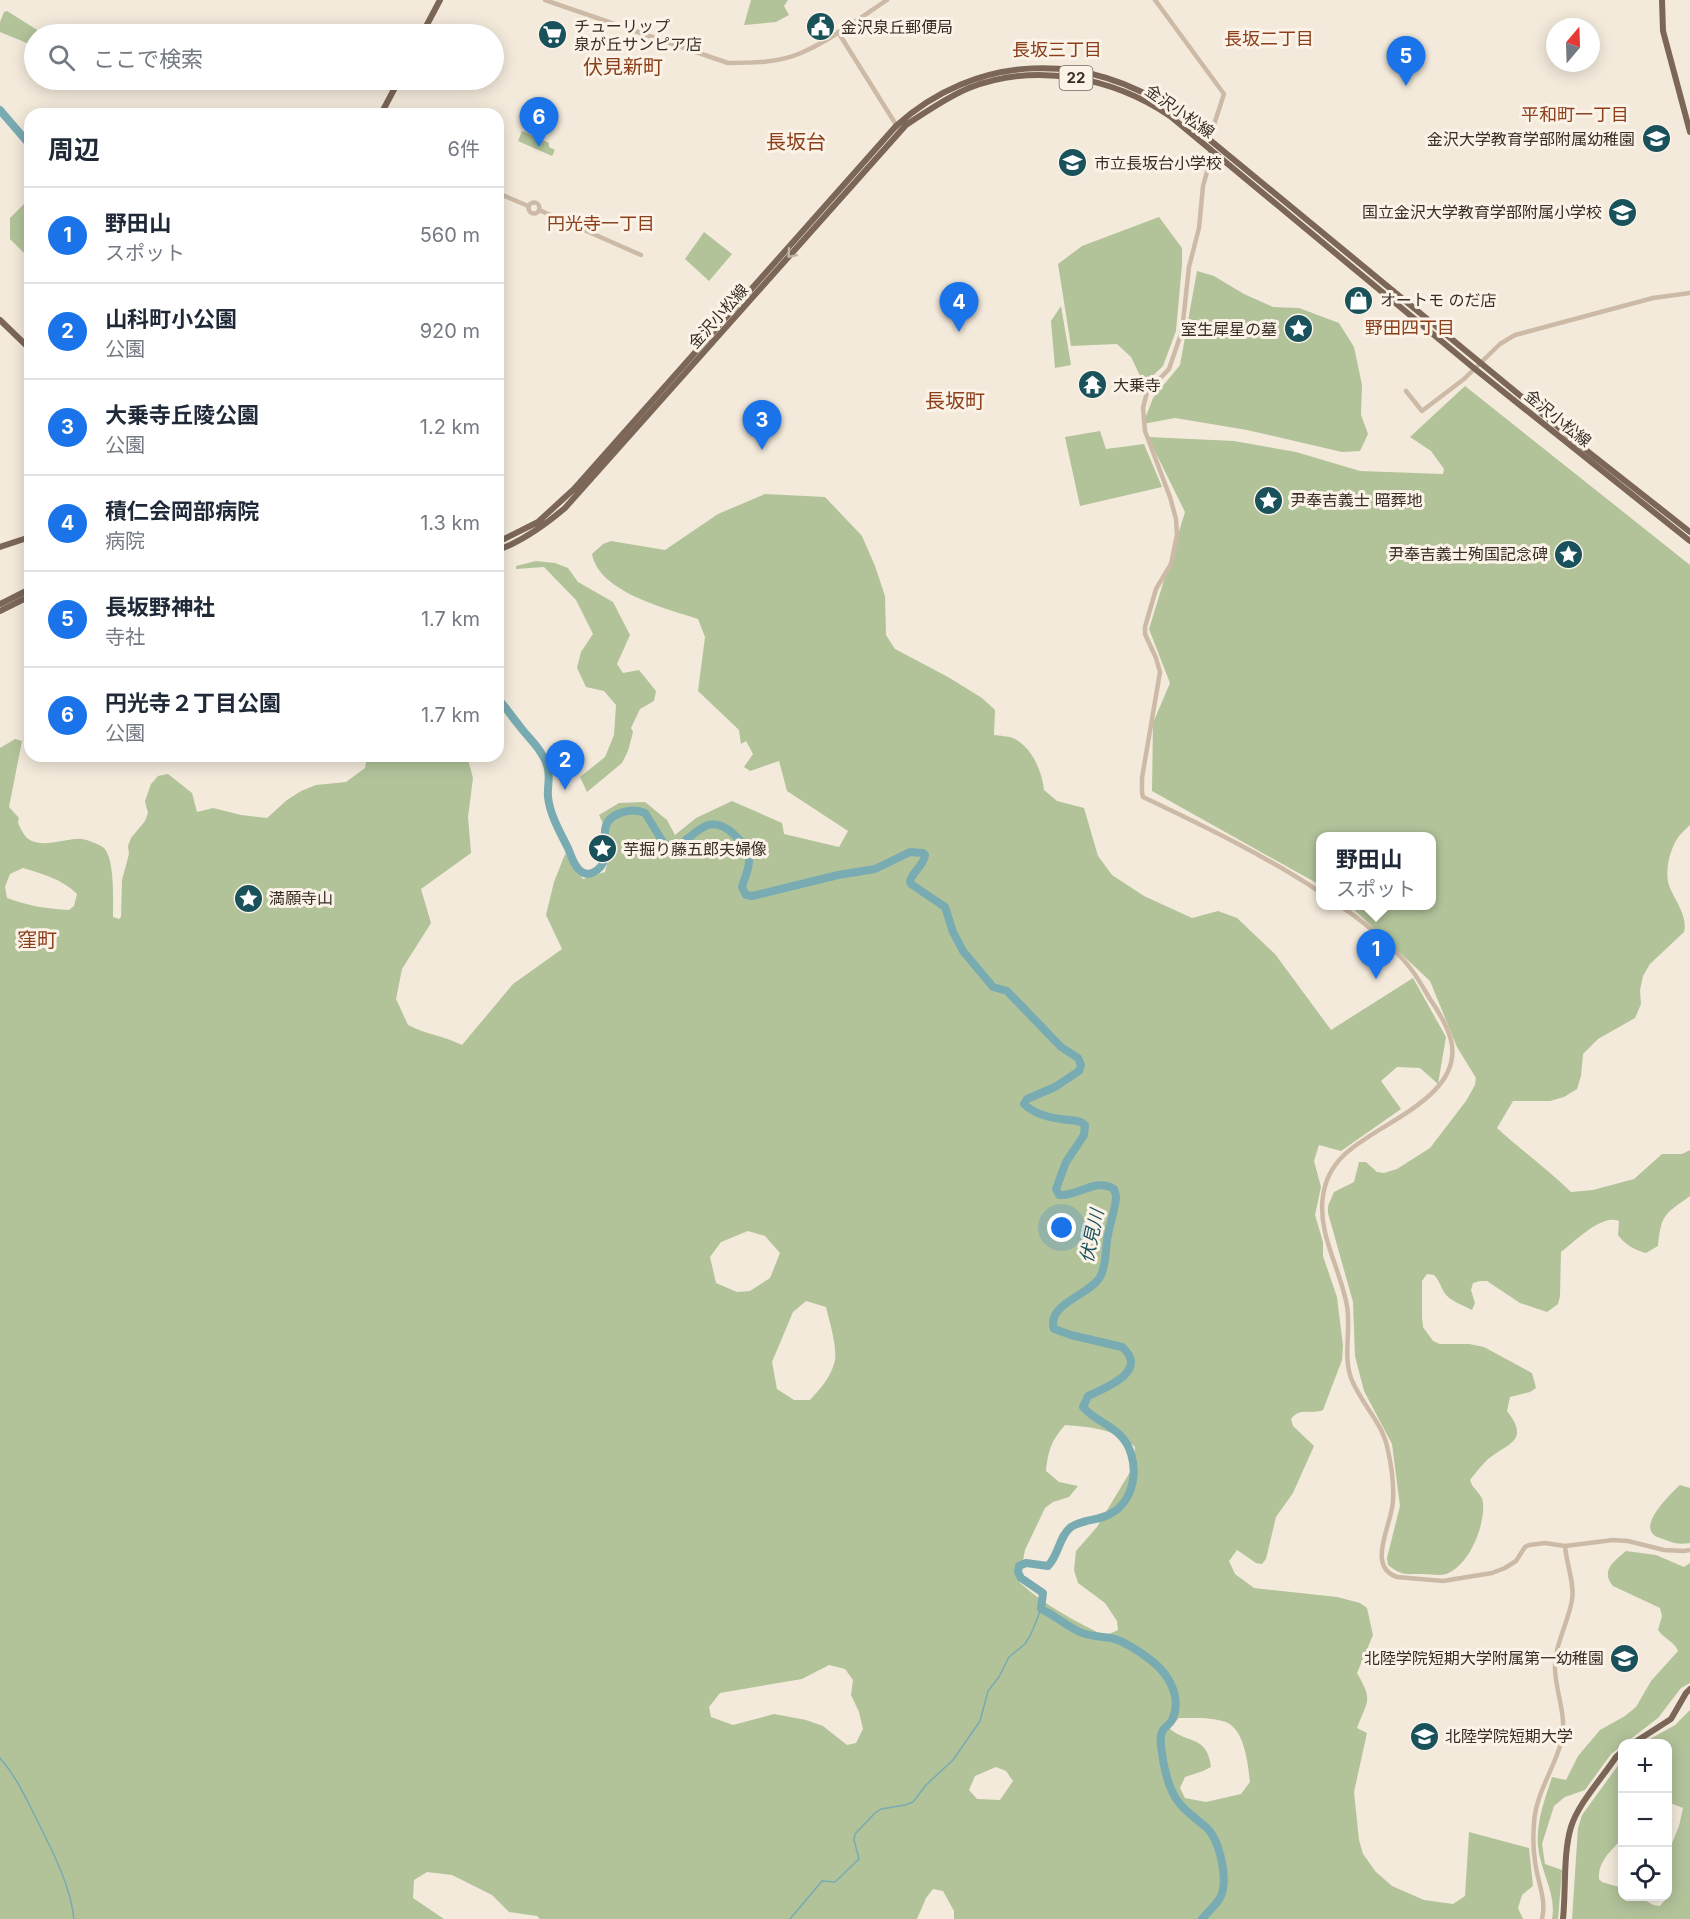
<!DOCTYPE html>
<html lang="ja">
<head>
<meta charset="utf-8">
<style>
  body { margin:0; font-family:Inter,"Noto Sans JP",sans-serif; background:#f6f6f7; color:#1f2937 }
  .controls { position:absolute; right:18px; bottom:18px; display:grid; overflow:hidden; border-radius:12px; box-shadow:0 3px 15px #0003 }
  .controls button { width:54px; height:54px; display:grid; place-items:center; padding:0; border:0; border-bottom:2px solid #e0e1e3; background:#fff; color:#1f2937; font:30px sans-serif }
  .compass { position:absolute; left:1546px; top:18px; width:54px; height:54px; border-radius:50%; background:#fff; box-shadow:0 3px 15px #0003; rotate:19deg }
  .you { position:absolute; left:1062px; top:1228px; width:21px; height:21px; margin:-15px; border:4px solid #fff; border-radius:50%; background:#1a73e8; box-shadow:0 0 0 9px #1a73e833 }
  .badge { display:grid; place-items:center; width:39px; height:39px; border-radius:50%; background:#1a73e8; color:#fff; font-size:20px; font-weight:700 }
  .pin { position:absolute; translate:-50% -50px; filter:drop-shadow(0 2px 3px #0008) }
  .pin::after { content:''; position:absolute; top:32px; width:21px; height:18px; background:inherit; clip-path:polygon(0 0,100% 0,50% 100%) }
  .popup { position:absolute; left:1316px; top:832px; width:120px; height:78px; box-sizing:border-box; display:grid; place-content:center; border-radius:12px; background:#fff; filter:drop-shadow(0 2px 4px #0005); font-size:20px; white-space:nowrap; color:#747a83 }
  .popup b { font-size:22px; color:#1f2937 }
  .popup::after { content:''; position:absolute; left:50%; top:100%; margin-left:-12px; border:12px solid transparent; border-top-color:#fff }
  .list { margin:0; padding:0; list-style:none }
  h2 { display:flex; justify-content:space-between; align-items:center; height:78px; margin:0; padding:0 24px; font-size:26px }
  h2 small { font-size:20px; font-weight:400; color:#747a83 }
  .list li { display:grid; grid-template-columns:39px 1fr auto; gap:18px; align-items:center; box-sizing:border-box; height:96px; padding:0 24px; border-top:2px solid #e0e1e3 }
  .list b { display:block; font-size:22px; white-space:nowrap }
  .list p { margin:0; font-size:20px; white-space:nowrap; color:#747a83 }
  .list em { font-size:20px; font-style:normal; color:#747a83 }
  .icon { flex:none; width:33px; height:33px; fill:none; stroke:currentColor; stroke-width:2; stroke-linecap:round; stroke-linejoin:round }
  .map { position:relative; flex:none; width:1690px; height:1919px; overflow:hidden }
  .search { position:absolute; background:#fff; box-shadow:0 3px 15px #0003; left:24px; top:24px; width:480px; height:66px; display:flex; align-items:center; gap:15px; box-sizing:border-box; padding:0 21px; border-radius:33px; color:#747a83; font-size:22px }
  .panel { position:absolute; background:#fff; box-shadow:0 3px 15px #0003; left:24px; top:108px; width:480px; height:654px; border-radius:18px }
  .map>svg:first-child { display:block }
  .green { fill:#b2c39a; fill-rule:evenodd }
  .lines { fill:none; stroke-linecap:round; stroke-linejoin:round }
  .stream { stroke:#78abb2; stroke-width:1.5 }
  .river { stroke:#78abb2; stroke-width:8 }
  .minor { stroke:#ccbaa6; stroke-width:4.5 }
  .major { stroke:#7b6657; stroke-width:6 }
  .oneway { stroke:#c1b4a6 }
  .labels { text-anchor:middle; stroke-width:6; stroke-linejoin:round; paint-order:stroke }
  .shield { fill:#fbf3e7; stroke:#726961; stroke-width:1.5 }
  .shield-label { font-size:15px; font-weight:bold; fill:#382e27 }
  .poi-label { font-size:16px; fill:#382e27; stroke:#fbf3e7; text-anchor:start }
  .street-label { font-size:16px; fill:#382e27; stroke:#fbf3e7 }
  .neighbourhood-label { font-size:18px; fill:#8c3f1b; stroke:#fbf3e7 }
  .water-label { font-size:18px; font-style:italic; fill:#1a525c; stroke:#fbf3e7 }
  .quarter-label { font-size:20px; fill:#8c3f1b; stroke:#fbf3e7 }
</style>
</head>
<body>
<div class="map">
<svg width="1690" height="1919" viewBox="0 0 1690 1919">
  <rect width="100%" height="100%" fill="#f3eadb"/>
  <path class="green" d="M751 0H788L784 6 789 15 776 22 744 25Z
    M7 11 42 33V34H34V46L0 32V22L4 12Z
    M522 131 549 143V147L555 150 552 156 518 141Z
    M30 198V259L10 239V218Z
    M1159 217 1182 248V264L1176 331 1163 366 1144 384 1131 357 1117 344 1071 346 1058 264 1082 246Z
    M704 232 732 254 709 281 685 259Z
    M1197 271 1214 276 1244 294 1273 307 1299 308 1339 323 1354 347 1362 385 1361 415 1368 434 1360 451 1342 452 1247 430 1175 418 1143 424 1153 398 1180 365Z
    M1061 306 1071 365 1055 368 1051 321Z
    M1465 386 1690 565V825C1686 829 1680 834 1677 839 1669 852 1664 874 1670 888 1676 902 1688 917 1684 932L1650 964 1643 976 1640 990 1641 1004 1635 1018 1598 1039 1583 1054 1581 1076 1577 1089 1564 1097 1550 1101H1513L1497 1128C1521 1150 1547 1169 1571 1192L1593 1190 1634 1179 1662 1154H1682L1690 1150V1196C1665 1214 1661 1214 1658 1246L1646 1253C1636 1251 1624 1244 1618 1235L1619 1221C1601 1214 1576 1241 1561 1252L1560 1296 1558 1304 1547 1312 1520 1303 1487 1281H1480L1473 1283 1471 1290 1475 1303 1472 1310C1463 1305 1449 1301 1444 1292 1440 1285 1439 1280 1434 1275L1427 1274 1422 1281V1318L1423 1327 1433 1341 1440 1344H1469L1484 1347 1532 1373 1536 1388 1530 1392 1510 1397 1507 1411C1532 1443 1505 1443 1486 1461 1480 1467 1475 1474 1470 1480 1472 1489 1483 1494 1483 1503 1485 1526 1469 1566 1446 1574 1439 1576 1430 1574 1423 1574 1406 1574 1402 1576 1388 1565L1387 1558 1400 1506 1392 1444 1364 1391 1355 1356 1353 1302 1328 1213V1206L1334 1192 1354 1182 1359 1162H1366L1377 1172 1384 1173 1397 1169 1430 1148 1466 1101 1475 1085 1476 1078 1457 1047 1430 981 1350 906H1432V836H1320V885L1152 791 1153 723 1170 683 1149 629 1185 512 1148 437 1234 441 1296 452 1360 471 1443 474 1444 469 1431 451 1410 437Z
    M1100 431 1106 449 1144 444 1162 487 1080 506 1065 437Z
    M765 494 825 497 862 536 875 566 885 596 886 635 895 649 948 677 982 698 995 710 994 735C1000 736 1008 736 1013 738 1032 747 1042 771 1044 790L1057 801 1084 808 1098 856 1112 875 1144 896 1192 918 1218 911 1237 918 1275 954 1331 1030 1413 978 1446 1037 1438 1084 1420 1068 1397 1067 1381 1081 1401 1109 1341 1151 1319 1145 1314 1161 1321 1187 1315 1215 1323 1242V1256L1337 1297 1343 1346 1342 1360 1323 1410C1311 1415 1300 1407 1291 1419L1293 1426 1314 1446 1293 1493 1276 1517 1266 1559 1262 1564 1256 1563 1237 1550 1229 1561 1235 1574 1254 1588 1337 1597 1360 1603 1367 1608 1373 1635 1357 1673C1373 1701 1368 1699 1357 1728L1367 1733 1354 1792 1359 1840 1363 1854 1376 1872 1392 1886 1424 1900 1453 1904 1465 1896 1469 1832 1529 1848 1533 1886 1522 1895 1518 1908 1523 1919H954V1911L943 1891 933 1889 926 1898 917 1919H540L537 1916 509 1912 492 1895 452 1875 427 1872 414 1880 413 1898 444 1919H0V748L15 739 22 741 9 807 19 818C17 823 19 825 22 831 33 854 65 837 82 839 88 840 99 844 104 848 115 860 113 900 113 917L119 919 121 917 122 880 129 854 128 846 131 838 145 821 148 813 145 801 151 784 158 776 168 774 192 793 197 812 213 808 241 815 267 818 287 800 301 791 316 785 346 782 365 768 367 756H467L473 778 468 817 471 853 421 889 431 923 402 969 396 999 408 1025C425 1034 444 1036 462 1045L513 984 562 949 546 915 554 882 565 854 583 879 605 872 612 843 599 815 619 803 645 802 667 820 675 835 696 818 732 801 782 823 784 834 839 847 848 831 787 791 779 761 750 771 744 767 753 754 746 741 741 744 739 730 698 691 705 637 698 619C665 608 599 592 592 554L603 544 611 541 665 550 718 514ZM23 868C43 874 62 879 77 894L74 906 69 910C48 909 28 906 7 898L5 887 10 874ZM748 1231 765 1236 780 1253 770 1278 750 1291 737 1292 716 1283 710 1257 721 1242ZM806 1301 826 1307C829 1320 839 1351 834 1364 830 1378 820 1389 810 1400H794L777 1389 772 1362 793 1312ZM1065 1425C1090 1427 1116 1429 1135 1447L1133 1467 1097 1527 1076 1551 1074 1570 1078 1583 1105 1603 1117 1621 1118 1630 1105 1636C1075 1621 1044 1605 1019 1582L1025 1550 1045 1508 1053 1502 1069 1497 1078 1486 1059 1482 1046 1471C1048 1451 1051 1441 1065 1425ZM829 1665 845 1669 853 1680 851 1695 859 1712 863 1729 856 1743 847 1745 823 1726 806 1720 774 1714 733 1725 711 1717 709 1707 720 1693 802 1679ZM1179 1718C1194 1718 1212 1717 1226 1722 1245 1730 1248 1765 1250 1782L1241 1794 1206 1802 1185 1798 1180 1788 1185 1777 1203 1771 1211 1767C1207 1734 1188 1745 1169 1728ZM996 1767 1006 1771 1013 1781 1000 1800 977 1799 969 1790 975 1776Z
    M536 561 555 563 568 568 578 582 613 602 630 635 617 664 623 673 639 670 656 691 654 701 640 709 631 728 633 732 628 751 622 763 587 792 580 777 605 757 614 735 616 705 604 691 586 687 577 668 581 652 593 634 576 600 544 567 516 569V566Z
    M1680 1485 1690 1488V1543C1679 1545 1673 1543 1663 1539 1659 1538 1653 1536 1651 1531 1645 1519 1672 1492 1680 1485Z
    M1626 1551 1656 1555 1684 1567 1690 1563V1683L1681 1688 1658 1718 1611 1754 1585 1790 1565 1797 1554 1806 1542 1844 1545 1864 1562 1870 1558 1919H1552C1557 1894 1540 1871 1538 1846 1536 1822 1545 1799 1552 1777L1566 1780 1578 1756 1600 1730 1625 1716 1636 1707 1651 1681 1678 1651C1674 1641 1664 1639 1658 1630L1662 1616 1660 1608 1613 1586C1600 1571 1614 1561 1626 1551Z
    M1690 1710V1919H1572L1578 1828 1582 1815 1622 1760V1839C1611 1851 1598 1861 1599 1879L1602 1882 1622 1888V1896L1640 1897 1653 1905 1660 1906 1668 1896V1853L1679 1826 1683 1808 1668 1802V1744L1643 1743 1675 1725Z"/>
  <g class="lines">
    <path class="stream" d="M0 1758C15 1775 24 1794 34 1814 50 1847 70 1882 74 1919
      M790 1919 822 1881 835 1882 859 1859 854 1840 855 1834 875 1813 881 1809 905 1805 913 1802 926 1785 953 1760 980 1721 988 1691 999 1677 1009 1657 1025 1644 1031 1634 1041 1609"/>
    <path class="river" d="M0 110 30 145
      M498 699C506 707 511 716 518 724 528 738 542 749 547 765 551 776 547 786 548 797 550 815 560 832 568 848 572 859 579 880 594 872 600 869 603 865 605 858 608 848 604 841 605 831 606 813 631 807 645 813L663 842 672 848C686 844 694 830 708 825 725 820 747 844 749 859 750 868 744 879 742 887L746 895 752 896 838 875 875 869 910 852 923 853 925 855C924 866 912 871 910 882L911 884 945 907 953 932 963 951 993 987 1007 991 1061 1047 1078 1058 1081 1065 1079 1071 1055 1087 1027 1099 1024 1104C1033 1113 1049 1118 1061 1119 1070 1121 1079 1119 1085 1125L1084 1135 1066 1162 1056 1189 1059 1195C1078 1197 1096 1177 1114 1189 1115 1192 1116 1195 1116 1198 1115 1210 1110 1223 1108 1235 1105 1248 1107 1265 1100 1277 1090 1295 1046 1304 1054 1329L1071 1335 1122 1347C1150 1371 1105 1388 1088 1396L1083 1407C1093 1419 1109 1424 1120 1435 1141 1456 1138 1500 1110 1514 1098 1521 1083 1519 1071 1527 1059 1536 1059 1555 1048 1566L1026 1563 1019 1566 1018 1572 1021 1578 1043 1593 1041 1609C1055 1615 1066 1626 1080 1632 1090 1637 1101 1636 1111 1638 1126 1641 1155 1661 1164 1673 1174 1686 1180 1704 1172 1720 1170 1724 1166 1726 1163 1730 1159 1736 1161 1746 1162 1753 1164 1768 1169 1788 1177 1800 1185 1812 1197 1819 1207 1828 1220 1841 1229 1881 1220 1898 1216 1905 1208 1912 1202 1919"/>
    <path class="minor" d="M545 0 728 63C752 63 778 63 801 53 831 40 860 18 887 0
      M1155 0 1224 94 1209 140
      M838 32 900 131
      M1210 148 1211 158 1203 186 1199 228 1189 267 1182 331 1169 369 1147 392 1143 408 1145 431 1170 497 1176 519 1177 535 1171 564 1156 589 1145 627V634L1156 658 1160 672 1142 778V793L1143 797C1204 826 1264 855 1320 892
      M498 193 528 206
      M528.5 208a5.5 5.5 0 1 1 11 0a5.5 5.5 0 1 1-11 0Z
      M539 210 641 255
      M1406 391 1422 411 1464 379 1500 344 1515 335 1653 298 1690 293
      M1340 906C1361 919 1396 949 1411 969 1418 978 1424 989 1430 999 1439 1012 1447 1025 1451 1040 1465 1098 1374 1124 1343 1156 1332 1167 1325 1181 1323 1196 1317 1233 1341 1270 1347 1306 1351 1329 1343 1356 1351 1378 1360 1402 1381 1421 1387 1446 1391 1463 1394 1483 1393 1500 1393 1523 1365 1566 1397 1577L1443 1581 1492 1573 1505 1568 1516 1561 1525 1547 1529 1545 1545 1543 1565 1546 1613 1540 1628 1541 1664 1550 1684 1551 1690 1550
      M1542 1919C1547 1899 1537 1881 1535 1861 1533 1849 1533 1836 1534 1824 1535 1795 1553 1771 1561 1743 1568 1718 1556 1694 1555 1670 1554 1645 1568 1624 1572 1600 1575 1584 1566 1562 1565 1546"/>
    <path class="major" d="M1662 0 1663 31 1690 132
      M422 34 440 0
      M381 114 399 80
      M0 320 30 349
      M498 542 538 522 574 489 896 126C977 53 1087 50 1176 112L1591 454 1690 532
      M0 547 30 537
      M498 550C523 541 545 525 565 508L906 125C926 112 947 97 969 88 1036 62 1112 77 1170 116L1475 369 1690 541
      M0 604 30 589
      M0 611 30 596
      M1632 1744 1671 1719 1686 1693 1690 1689
      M1563 1919C1566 1891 1563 1853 1571 1827 1578 1804 1602 1778 1616 1757L1622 1751"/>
  </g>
  <defs><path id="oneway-chevron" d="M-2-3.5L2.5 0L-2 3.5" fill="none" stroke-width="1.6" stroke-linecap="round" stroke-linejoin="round" transform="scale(1.5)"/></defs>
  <use class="oneway" href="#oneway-chevron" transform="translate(791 254) rotate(131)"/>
  <defs>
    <symbol id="civic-disc" viewBox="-11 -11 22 22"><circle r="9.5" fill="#1a525c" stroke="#fbf3e7"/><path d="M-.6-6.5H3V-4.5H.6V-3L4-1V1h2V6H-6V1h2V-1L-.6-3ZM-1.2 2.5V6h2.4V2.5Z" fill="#fff"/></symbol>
    <symbol id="supermarket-disc" viewBox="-11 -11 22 22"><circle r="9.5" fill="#1a525c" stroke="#fbf3e7"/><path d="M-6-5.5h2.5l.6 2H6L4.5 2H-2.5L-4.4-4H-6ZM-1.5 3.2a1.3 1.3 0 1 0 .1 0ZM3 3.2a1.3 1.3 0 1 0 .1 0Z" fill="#fff"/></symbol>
    <symbol id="school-disc" viewBox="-11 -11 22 22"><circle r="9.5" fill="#1a525c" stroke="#fbf3e7"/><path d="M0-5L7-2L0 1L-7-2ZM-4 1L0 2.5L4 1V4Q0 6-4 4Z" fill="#fff"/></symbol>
    <symbol id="shop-disc" viewBox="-11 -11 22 22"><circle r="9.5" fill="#1a525c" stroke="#fbf3e7"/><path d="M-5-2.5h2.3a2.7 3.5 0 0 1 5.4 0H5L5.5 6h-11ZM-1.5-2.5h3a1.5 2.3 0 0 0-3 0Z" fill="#fff"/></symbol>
    <symbol id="sight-disc" viewBox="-11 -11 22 22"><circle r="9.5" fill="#1a525c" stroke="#fbf3e7"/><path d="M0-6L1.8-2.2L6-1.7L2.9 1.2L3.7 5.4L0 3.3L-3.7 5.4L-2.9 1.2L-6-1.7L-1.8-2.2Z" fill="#fff"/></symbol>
    <symbol id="temple-disc" viewBox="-11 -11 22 22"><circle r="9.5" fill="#1a525c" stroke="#fbf3e7"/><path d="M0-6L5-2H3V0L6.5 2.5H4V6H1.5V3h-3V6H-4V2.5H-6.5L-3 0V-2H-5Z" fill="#fff"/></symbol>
    <symbol id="university-disc" viewBox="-11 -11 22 22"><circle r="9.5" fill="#1a525c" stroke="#fbf3e7"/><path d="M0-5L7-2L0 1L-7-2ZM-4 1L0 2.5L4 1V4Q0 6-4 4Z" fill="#fff"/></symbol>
  </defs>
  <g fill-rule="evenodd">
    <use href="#civic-disc" x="804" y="10" width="33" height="33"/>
    <use href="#supermarket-disc" x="536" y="18" width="33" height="33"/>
    <use href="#school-disc" x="1640" y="122" width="33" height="33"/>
    <use href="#school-disc" x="1056" y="146" width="33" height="33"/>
    <use href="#school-disc" x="1606" y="196" width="33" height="33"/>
    <use href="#shop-disc" x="1342" y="284" width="33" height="33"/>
    <use href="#sight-disc" x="1282" y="312" width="33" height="33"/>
    <use href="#temple-disc" x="1076" y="368" width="33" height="33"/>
    <use href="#sight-disc" x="1252" y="484" width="33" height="33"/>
    <use href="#sight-disc" x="1552" y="538" width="33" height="33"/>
    <use href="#sight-disc" x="586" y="832" width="33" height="33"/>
    <use href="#sight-disc" x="232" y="882" width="33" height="33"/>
    <use href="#school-disc" x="1608" y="1642" width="33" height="33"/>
    <use href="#university-disc" x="1408" y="1720" width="33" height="33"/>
  </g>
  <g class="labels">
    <rect class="shield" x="1059.5" y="66" width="33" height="24" rx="4.5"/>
    <g class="shield-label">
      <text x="1076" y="83">22</text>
    </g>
    <g class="poi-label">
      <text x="574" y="32">チューリップ<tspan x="574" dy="18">泉が丘サンピア店</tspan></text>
      <text x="841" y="33">金沢泉丘郵便局</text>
      <text x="1635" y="145" text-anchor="end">金沢大学教育学部附属幼稚園</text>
      <text x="1094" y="169">市立長坂台小学校</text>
      <text x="1602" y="218" text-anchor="end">国立金沢大学教育学部附属小学校</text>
      <text x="1380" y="306">オートモ のだ店</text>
      <text x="1277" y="335" text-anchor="end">室生犀星の墓</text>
      <text x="1113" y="391">大乗寺</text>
      <text x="1290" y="506">尹奉吉義士 暗葬地</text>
      <text x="1548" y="560" text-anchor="end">尹奉吉義士殉国記念碑</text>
      <text x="623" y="855">芋掘り藤五郎夫婦像</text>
      <text x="269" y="904">満願寺山</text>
      <text x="1604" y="1664" text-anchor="end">北陸学院短期大学附属第一幼稚園</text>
      <text x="1445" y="1742">北陸学院短期大学</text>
    </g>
    <g class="street-label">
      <text transform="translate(1180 111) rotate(35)" y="6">金沢小松線</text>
      <text transform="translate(718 316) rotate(-48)" y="6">金沢小松線</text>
      <text transform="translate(1558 418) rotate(39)" y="6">金沢小松線</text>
    </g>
    <g class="neighbourhood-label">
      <text x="1269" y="45">長坂二丁目</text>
      <text x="1057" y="56">長坂三丁目</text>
      <text x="1575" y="121">平和町一丁目</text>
      <text x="601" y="230">円光寺一丁目</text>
      <text x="1410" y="334">野田四丁目</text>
    </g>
    <g class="water-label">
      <text transform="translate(1092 1236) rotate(-78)" y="6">伏見川</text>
    </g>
    <g class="quarter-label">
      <text x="623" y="74">伏見新町</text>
      <text x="796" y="149">長坂台</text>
      <text x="955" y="408">長坂町</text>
      <text x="37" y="947">窪町</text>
    </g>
  </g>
</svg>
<div class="controls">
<button>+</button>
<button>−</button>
<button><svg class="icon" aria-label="locate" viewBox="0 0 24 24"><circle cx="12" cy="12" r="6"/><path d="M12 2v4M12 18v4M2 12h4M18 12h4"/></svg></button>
</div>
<svg class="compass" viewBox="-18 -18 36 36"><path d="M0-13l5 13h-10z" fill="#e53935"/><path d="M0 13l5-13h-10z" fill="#747a83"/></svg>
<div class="you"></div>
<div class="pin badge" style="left:1376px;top:979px">1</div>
<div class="popup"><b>野田山</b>スポット</div>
<div class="pin badge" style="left:565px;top:790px">2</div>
<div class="pin badge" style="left:762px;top:450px">3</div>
<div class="pin badge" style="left:959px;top:332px">4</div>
<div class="pin badge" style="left:1406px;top:86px">5</div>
<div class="pin badge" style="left:539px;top:147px">6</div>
<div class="search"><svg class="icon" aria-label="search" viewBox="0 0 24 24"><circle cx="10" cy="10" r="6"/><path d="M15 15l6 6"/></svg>ここで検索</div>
<section class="panel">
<h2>周辺<small>6件</small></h2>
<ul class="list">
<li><span class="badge">1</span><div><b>野田山</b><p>スポット</p></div><em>560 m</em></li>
<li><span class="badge">2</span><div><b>山科町小公園</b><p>公園</p></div><em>920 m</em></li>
<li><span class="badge">3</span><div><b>大乗寺丘陵公園</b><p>公園</p></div><em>1.2 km</em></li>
<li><span class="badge">4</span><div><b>積仁会岡部病院</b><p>病院</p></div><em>1.3 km</em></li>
<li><span class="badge">5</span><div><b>長坂野神社</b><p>寺社</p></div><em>1.7 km</em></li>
<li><span class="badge">6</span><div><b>円光寺２丁目公園</b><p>公園</p></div><em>1.7 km</em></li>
</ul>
</section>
</div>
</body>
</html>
